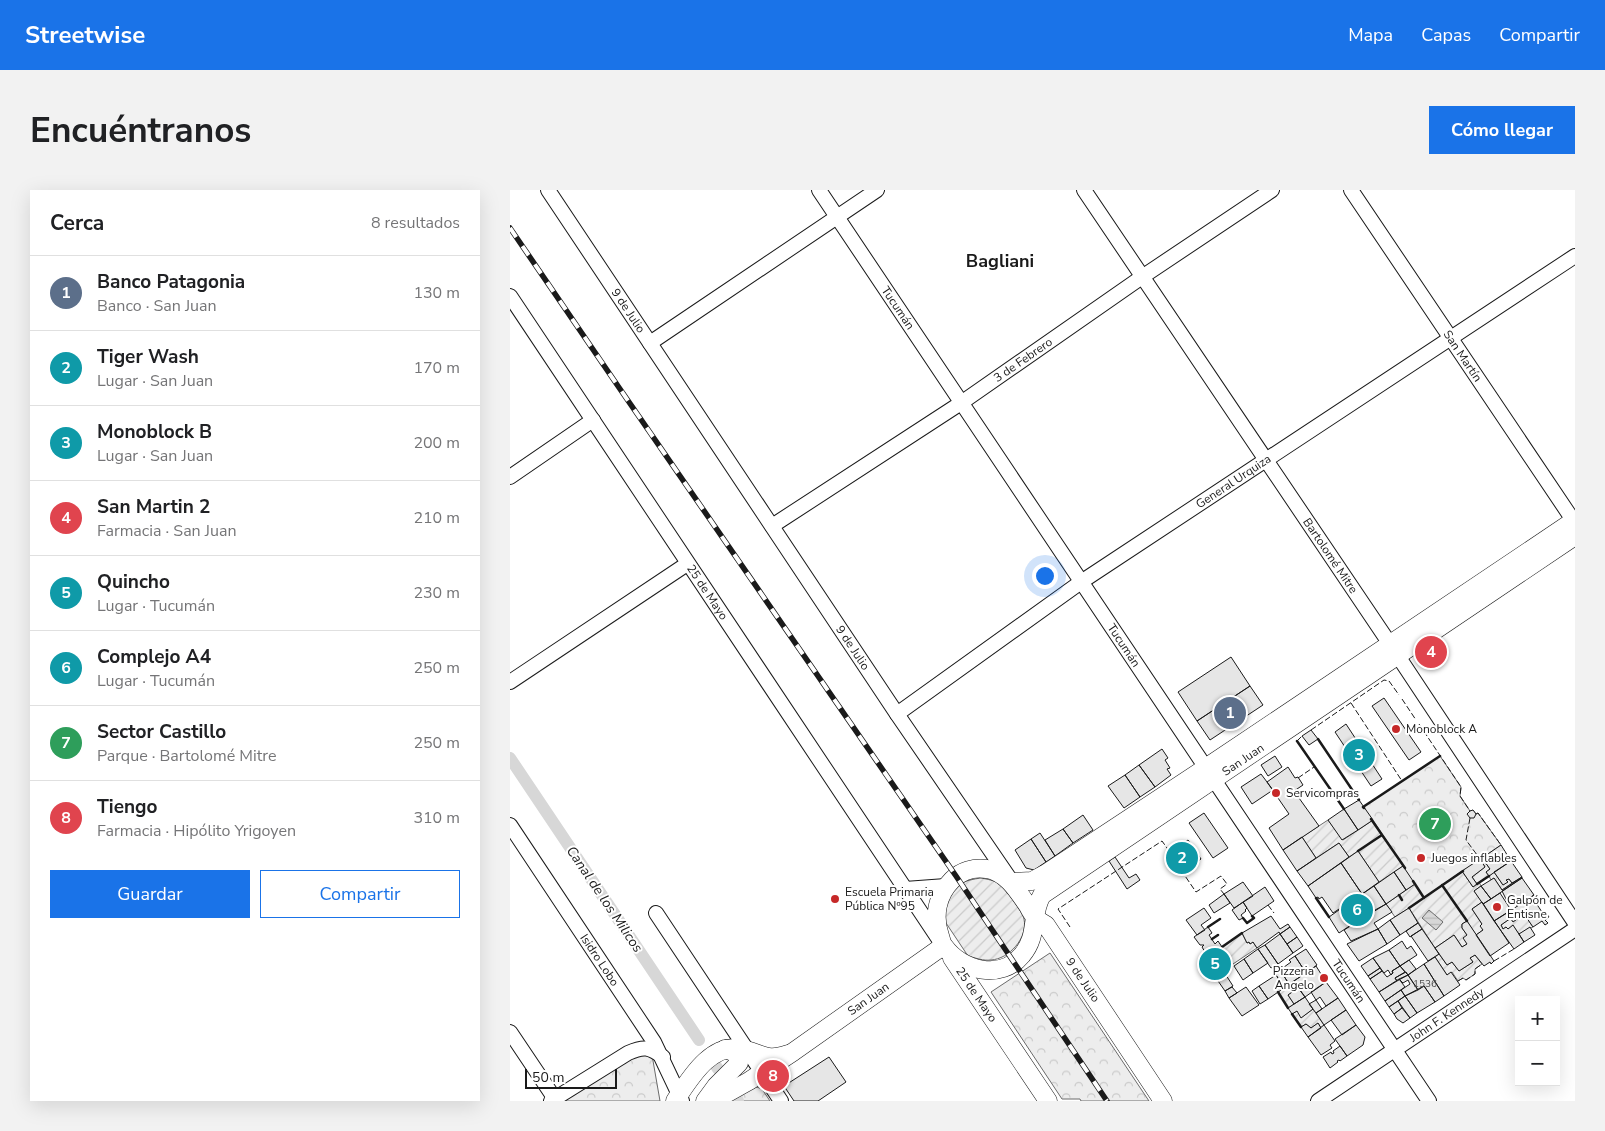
<!DOCTYPE html>
<html lang="es">
<head>
<meta charset="utf-8">
<style>
  body { margin:0; font-family:"Nunito Sans",sans-serif; background:#f2f2f2; color:#202124 }
  .controls { position:absolute; right:15px; bottom:15px; display:grid; overflow:hidden; border-radius:0px; box-shadow:0 5px 20px #0002 }
  .controls button { width:45px; height:45px; display:grid; place-items:center; padding:0; border:0; border-bottom:1px solid #e0e0e0; background:#fff; color:#202124; font:25px sans-serif }
  .scale { position:absolute; left:15px; bottom:12px; width:92px; box-sizing:border-box; padding-left:5px; border:2px solid #1a1a1a; border-top:0; font-size:14px; line-height:18px; white-space:nowrap; color:#1a1a1a; -webkit-text-stroke:4px #fff; paint-order:stroke }
  .you { position:absolute; left:534px; top:385px; width:18px; height:18px; margin:-12px; border:4px solid #fff; border-radius:50%; background:#1a73e8; box-shadow:0 0 0 8px #1a73e833 }
  .badge { display:grid; place-items:center; width:32px; height:32px; border-radius:50%; background:#1a73e8; color:#fff; font-size:16px; font-weight:700 }
  .pin { position:absolute; translate:-50% -50%; border:2px solid #fff; box-shadow:0 1px 5px #0006 }
  .list { margin:0; padding:0; list-style:none }
  h2 { display:flex; justify-content:space-between; align-items:center; height:65px; margin:0; padding:0 20px; font-size:21px }
  h2 small { font-size:16px; font-weight:400; color:#757577 }
  .list li { display:grid; grid-template-columns:32px 1fr auto; gap:15px; align-items:center; box-sizing:border-box; height:75px; padding:0 20px; border-top:1px solid #e0e0e0 }
  .list b { display:block; font-size:19px; white-space:nowrap }
  .list p { margin:0; font-size:16px; white-space:nowrap; color:#757577 }
  .list em { font-size:16px; font-style:normal; color:#757577 }
  .actions { display:flex; gap:10px; padding:15px 20px }
  .actions a { flex:1; padding:11px 0; border:1px solid #1a73e8; border-radius:0px; text-align:center; font-size:18px; color:#1a73e8 }
  .actions .main { background:#1a73e8; color:#fff }
  .map { position:relative; flex:none; width:1065px; height:911px; overflow:hidden; border-radius:0px }
  header { display:flex; align-items:center; gap:30px; box-sizing:border-box; height:70px; padding:0 25px; background:#1a73e8; color:#fff }
  header strong { font-size:24px }
  nav { display:flex; gap:28px; margin-inline-start:auto; font-size:18px }
  .intro { display:flex; align-items:center; justify-content:space-between; box-sizing:border-box; height:120px; padding:0 30px }
  h1 { margin:0; font-size:35px }
  .button { padding:12px 22px; border-radius:0px; background:#1a73e8; color:#fff; font-size:18px; font-weight:700 }
  main { display:flex; gap:30px; padding:0 30px }
  aside { flex:1; background:#fff; border-radius:0px; box-shadow:0 5px 20px #0002 }
  .map>svg:first-child { display:block }
  .park { fill:url(#park-crowns); stroke:#6a6a6a }
  .garden { fill:url(#garden-furrows); stroke:#6a6a6a }
  .water { fill:url(#water-rules); stroke:#6a6a6a }
  .lines { fill:none; stroke-linecap:round; stroke-linejoin:round }
  .canal { stroke:#d7d7d7; stroke-width:12 }
  .building { fill:#e6e6e6; stroke:#1a1a1a }
  .minor-casing { stroke:#1a1a1a; stroke-width:16 }
  .major-casing { stroke:#1a1a1a; stroke-width:19 }
  .minor { stroke:#fff; stroke-width:14 }
  .major { stroke:#fff; stroke-width:18 }
  .rail-casing { stroke:#1a1a1a; stroke-width:5.5 }
  .rail { stroke:#fff; stroke-width:4; stroke-dasharray:11; stroke-linecap:butt }
  .fence { stroke:#1a1a1a; stroke-width:1; stroke-dasharray:6 2.5; stroke-linecap:butt }
  .wall { stroke:#1a1a1a; stroke-width:2.5 }
  .poi-dot { fill:#c62828; stroke:#fff; stroke-width:2 }
  .labels { text-anchor:middle; stroke-width:4; stroke-linejoin:round; paint-order:stroke }
  .number-label { font-size:10px; fill:#4d4d4d }
  .street-label { font-size:12px; fill:#1a1a1a; stroke:#fff }
  .poi-label { font-size:12px; fill:#1a1a1a; stroke:#fff; text-anchor:start }
  .water-label { font-size:14px; font-style:italic; fill:#1a1a1a; stroke:#fff }
  .district-label { font-size:18px; font-weight:bold; fill:#1a1a1a; stroke:#fff }
</style>
</head>
<body>
<header>
<strong>Streetwise</strong>
<nav><a>Mapa</a><a>Capas</a><a>Compartir</a></nav>
</header>
<div class="intro"><h1>Encuéntranos</h1><a class="button">Cómo llegar</a></div>
<main>
<aside>
<h2>Cerca<small>8 resultados</small></h2>
<ul class="list">
<li><span class="badge" style="background:#5c6f8a">1</span><div><b>Banco Patagonia</b><p>Banco · San Juan</p></div><em>130 m</em></li>
<li><span class="badge" style="background:#0f9aa8">2</span><div><b>Tiger Wash</b><p>Lugar · San Juan</p></div><em>170 m</em></li>
<li><span class="badge" style="background:#0f9aa8">3</span><div><b>Monoblock B</b><p>Lugar · San Juan</p></div><em>200 m</em></li>
<li><span class="badge" style="background:#e0444e">4</span><div><b>San Martin 2</b><p>Farmacia · San Juan</p></div><em>210 m</em></li>
<li><span class="badge" style="background:#0f9aa8">5</span><div><b>Quincho</b><p>Lugar · Tucumán</p></div><em>230 m</em></li>
<li><span class="badge" style="background:#0f9aa8">6</span><div><b>Complejo A4</b><p>Lugar · Tucumán</p></div><em>250 m</em></li>
<li><span class="badge" style="background:#2e9e5b">7</span><div><b>Sector Castillo</b><p>Parque · Bartolomé Mitre</p></div><em>250 m</em></li>
<li><span class="badge" style="background:#e0444e">8</span><div><b>Tiengo</b><p>Farmacia · Hipólito Yrigoyen</p></div><em>310 m</em></li>
</ul>
<div class="actions"><a class="main">Guardar</a><a>Compartir</a></div>
</aside>
<div class="map">
<svg width="1065" height="911" viewBox="0 0 1065 911">
  <defs>
    <pattern id="park-crowns" width="20" height="18" patternUnits="userSpaceOnUse" patternTransform="scale(1.25)"><rect width="20" height="18" fill="#ededed"/><path d="M2 6a3 3 0 1 1 6 0M12 15a3 3 0 1 1 6 0" fill="none" stroke="#cbcbcb"/></pattern>
    <pattern id="garden-furrows" width="10" height="10" patternUnits="userSpaceOnUse" patternTransform="scale(1.25)"><rect width="10" height="10" fill="#ededed"/><path d="M-1 1l2-2M0 10L10 0M9 11l2-2" fill="none" stroke="#cbcbcb"/></pattern>
    <pattern id="water-rules" width="6" height="5" patternUnits="userSpaceOnUse" patternTransform="scale(1.25)"><rect width="6" height="5" fill="#d7d7d7"/><path d="M0 2.5h6" fill="none" stroke="#b8b8b8"/></pattern>
  </defs>
  <rect width="100%" height="100%" fill="#fff"/>
  <path class="park" d="M930 566 951 597 950 606 960 621 963 620 966 624 968 623 991 655 914 708 853 617Z
    M540 763 639 911H571L570 909H552L481 802Z
    M130 861 142 865 150 911H54Z
    M244 896 252 899 260 911H231L228 908Z"/>
  <path class="garden" d="M818 630 833 650 863 630 893 676 869 692 848 661 839 667 829 653 806 668 792 647Z
    M972 668 980 679 976 682 979 686 984 682 993 695 997 692 996 690 999 689 1002 693 992 700 984 688 981 690 979 686 969 692 971 696 964 701 972 712 962 719 972 734 973 740 966 745 957 731 952 734V738L957 745V754L952 757 944 745 925 758 899 718 885 727 876 714 905 694 914 708 952 681 963 697 967 694 962 687 975 677 970 669Z
    M471 688C476 689 482 690 486 692 494 696 512 721 514 729 518 748 499 769 481 770 473 771 466 768 458 766L434 730C438 703 441 692 471 688Z
    M1014 724 1023 737 1009 744 1003 736 998 739 996 737 993 739 991 735 1001 728 1004 731Z
    M732 743 737 753 739 752 740 754 743 752 747 758 717 778 705 762Z
    M929 764 937 775 942 772 949 781 963 772 960 768 965 765 972 774 965 779V784L956 790 953 788 948 791 942 782 937 785 925 767Z
    M784 791 788 798 778 805 784 814 778 818 768 802Z
    M803 819 814 835 811 838 808 833 801 838 796 834 791 837 782 824 787 821 792 827Z"/>
  <path class="water" d="M919 720 933 732 926 740 912 728Z"/>
  <g class="lines">
    <path class="canal" d="M0 568 189 850
      M204 873 208 879
      M224 904 228 911"/>
  </g>
  <path class="building" d="M721 467 740 496 687 531 668 502Z
    M740 496 753 515 700 550 687 531Z
    M874 508 911 562 899 570 862 516Z
    M836 534 872 589 861 596 825 542Z
    M801 540 808 549 799 555 792 546Z
    M652 559 658 568 655 570 660 578 657 579 661 585 645 597 629 575Z
    M765 566 772 577 758 586 751 575Z
    M629 575 645 597 630 607 615 585Z
    M778 577 785 588 788 587 793 595 784 601 809 636 773 660 759 638 779 624 757 592Z
    M751 584 763 600 742 614 731 597Z
    M615 585 630 607 614 618 598 596Z
    M849 610 863 630 848 640 834 619Z
    M834 619 848 640 832 650 818 630Z
    M963 620 966 624 964 628H960L957 624 960 621Z
    M694 623 718 658 703 668 679 633Z
    M573 625 583 640 563 653 553 639Z
    M553 639 563 653 545 666 535 650Z
    M530 643 545 666 536 672 521 649Z
    M792 647 806 668 787 681 773 660Z
    M521 649 536 672 524 680 516 678 505 660Z
    M678 650 691 669 684 674 671 655Z
    M829 653 839 667 798 696 787 681Z
    M671 655 684 674 672 682 660 662Z
    M991 655 1001 671 979 686 976 682 980 679 972 668Z
    M848 661 869 692 852 704 831 673Z
    M605 667 619 688 626 684 630 690 617 699 599 671Z
    M970 669 975 677 962 687 967 694 963 697 952 681Z
    M1001 671 1012 687 1002 693 999 689 996 690 998 692 993 695 984 682Z
    M831 673 852 704 823 723 812 707 809 709 808 707 806 708 798 696Z
    M893 676 905 694 896 700 884 682Z
    M884 682 896 700 876 714 864 696Z
    M1012 687V688L981 709 971 696 984 688 992 700Z
    M1012 688 1024 705 1007 716 1004 711 999 715 992 701Z
    M733 692 743 706 724 718 714 704Z
    M864 696 876 714 856 725 853 721 844 727 847 731 829 743 819 727 836 715 838 719 847 713 845 709Z
    M971 696 981 709 973 714 964 701Z
    M755 697 764 711 742 726 733 712Z
    M990 703 1001 720 984 731 973 714Z
    M714 704 720 713 704 723 699 715Z
    M1024 705 1028 711 1026 713 1034 725 1036 723 1039 727 1035 730 1038 733 1035 735 1032 731 1023 737 1014 724 1003 732 997 723Z
    M733 712 737 718 735 720 736 721 731 725 733 728 729 730 722 720Z
    M972 712 999 753 980 766 966 745 973 740 970 736 972 734 962 719Z
    M876 714 882 722 864 733 868 739 841 751 834 740Z
    M694 718 701 728 691 735 695 740 687 745 676 730Z
    M899 718 908 733 890 745 880 730Z
    M997 723 1001 728 991 735 993 739 996 737 998 739 1003 735 1014 752 1004 759 984 731Z
    M761 726 770 739 778 734 780 737 770 744 769 742 747 758 743 752 740 754 739 752 737 753 732 743Z
    M880 730 890 745 877 754 868 739Z
    M957 731 984 771 981 774 980 772 974 776 965 765 960 768 963 772 949 781 942 772 937 775 925 758 944 745 952 757 957 754 953 748 957 745 952 738V734Z
    M908 733 912 739 900 747 896 741Z
    M698 737 702 743 699 745 705 754 708 751 712 757 698 767 692 757 694 755H690L684 747Z
    M780 737 787 747 777 754 770 744Z
    M1020 737 1025 745 1014 752 1009 744Z
    M868 739 877 754 849 771 837 754Z
    M912 739 929 764 918 771 901 746Z
    M770 744 783 763 768 774 755 755Z
    M787 747 793 756 783 763 777 754Z
    M892 751 897 759 901 756 907 765 890 776 879 760Z
    M755 755 768 774 761 778 748 759Z
    M748 759 758 773 743 783 734 769Z
    M796 759 807 775 796 783 785 766Z
    M879 760 890 776 882 781 883 783 881 785 878 780 874 783 863 768Z
    M705 762 718 780 706 788 694 770Z
    M785 766 796 783 779 794 770 780 781 772 779 770Z
    M925 767 937 785 941 782 950 795 934 806 914 774Z
    M863 768 870 778 858 786 851 776Z
    M734 769 743 783 733 790 724 776Z
    M899 770 906 779 898 785 890 776Z
    M914 774 934 806 925 812 914 796 908 800 898 785Z
    M806 776 816 792 795 807 784 791Z
    M890 776 895 782 885 788 887 791 869 802 860 789 872 781 877 787 883 783 882 781Z
    M870 778 872 781 860 789 858 786Z
    M770 780 779 794 774 798 765 783Z
    M714 782 723 796 715 801 706 788Z
    M896 782 898 785 887 791 885 788Z
    M766 785 774 798 758 809 749 796Z
    M898 785 908 800 895 806 891 800 900 794 898 790 893 793 889 789Z
    M889 789 895 797 875 811 869 802Z
    M816 792 828 808 816 816 810 807 806 810 801 802Z
    M749 796 758 809 750 814 742 801Z
    M914 796 925 812 907 823 895 806Z
    M722 797 727 803 719 808 715 801Z
    M736 797 749 815 732 826 719 808Z
    M788 798 795 807 784 814 778 805Z
    M891 800 895 806 879 817 875 811Z
    M895 806 907 823 900 828 888 811Z
    M795 807 803 819 791 828 787 821 782 824 778 818Z
    M828 808 836 820 814 835 806 823Z
    M806 810 812 819 806 823 799 814Z
    M888 811 892 818 884 824 879 817Z
    M892 818 900 828 893 833 887 829 884 824Z
    M836 820 846 835 832 845 821 830Z
    M808 833 811 838 798 847 791 837 796 834 801 838Z
    M814 835 825 851 820 855 822 858 811 865 798 847Z
    M846 835 855 847 853 855 837 866 825 849Z
    M830 856 837 866 830 871 829 870 827 871 828 872 820 878 813 867 821 862 822 864 824 863 823 861Z
    M319 867 336 892 308 911H284L274 896Z"/>
  <g class="lines">
    <defs>
      <g id="minor">
        <path id="s1" d="M38 0 387 524 500 689"/>
        <path id="s2" d="M309 0 919 911"/>
        <path id="s3" d="M574 0 880 454 1065 733"/>
        <path id="s4" d="M841 0 1065 333"/>
        <path id="s5" d="M0 106 428 748"/>
        <path d="M140 153 367 0"/>
        <path d="M0 287 83 230"/>
        <path id="s6" d="M262 336 451 213 632 87 762 0"/>
        <path d="M0 492 177 374"/>
        <path id="s7" d="M387 524 571 392 1065 66"/>
        <path id="s8" d="M0 635 144 852 172 911"/>
        <path d="M395 699 436 696"/>
        <path d="M146 723 271 911"/>
        <path d="M0 842 45 909"/>
        <path d="M41 911 118 863C134 856 139 857 153 867"/>
        <path id="s9" d="M808 911 1065 739"/>
      </g>
      <g id="major">
        <path d="M501 692 522 691 535 684 697 577 1065 330"/>
        <path id="s10" d="M442 768 538 911"/>
        <path d="M165 911C180 888 203 849 236 860 255 865 257 871 278 864"/>
        <path d="M195 911 206 896 229 873C229 864 223 861 215 859"/>
        <path id="s11" d="M203 911 239 891 283 862 433 756"/>
        <path id="s12" d="M653 911 536 735C533 733 529 731 526 728 523 725 520 720 518 716 507 700 497 683 477 679 464 677 451 681 442 690 427 705 423 726 430 746 431 749 432 754 434 756 452 781 491 791 512 765 529 745 520 725 532 705L1065 346"/>
      </g>
    </defs>
    <use href="#minor" class="minor-casing"/>
    <use href="#major" class="major-casing"/>
    <use href="#minor" class="minor"/>
    <use href="#major" class="major"/>
    <defs>
      <path id="rail" d="M0 38 110 199 446 686 597 911"/>
    </defs>
    <use href="#rail" class="rail-casing"/>
    <use href="#rail" class="rail"/>
    <path class="fence" d="M892 509 906 530
      M841 513 892 591
      M909 534 951 597 950 606 960 621
      M801 540 874 490 879 491 889 505
      M787 551 792 546
      M788 588 804 577
      M966 624 968 623 991 655
      M960 628 956 650 970 669
      M671 680 686 702 711 686 717 694 710 699 714 704
      M758 715 764 723
      M560 737 548 719 652 651 662 665
      M984 771 1004 759
      M948 791 953 788 956 790 965 784V779L972 774"/>
    <path class="wall" d="M808 549 849 610
      M787 551 834 619
      M854 618 853 617 930 566
      M861 629 895 678
      M848 661 872 645
      M903 691 914 708
      M967 694 979 686
      M932 695 957 731
      M889 705 892 710
      M806 708 819 727
      M899 718 953 681
      M733 728 737 733 744 728 742 726
      M698 737 710 729
      M702 749 708 745
      M712 757 732 743
      M768 802 778 818
      M782 824 791 837"/>
  </g>
  <g class="poi-dot">
    <circle cx="886" cy="539" r="5"/>
    <circle cx="766" cy="603" r="5"/>
    <circle cx="911" cy="668" r="5"/>
    <circle cx="325" cy="709" r="5"/>
    <circle cx="987" cy="717" r="5"/>
    <circle cx="814" cy="788" r="5"/>
  </g>
  <g class="labels">
    <g class="number-label">
      <text x="915" y="797">1536</text>
    </g>
    <g class="street-label">
      <text dy="4" stroke="none"><textPath href="#s2" startOffset="142">Tucumán</textPath></text>
      <text dy="4" stroke="none"><textPath href="#s1" startOffset="145">9 de Julio</textPath></text>
      <text dy="4" stroke="none"><textPath href="#s4" startOffset="200">San Martín</textPath></text>
      <text dy="4" stroke="none"><textPath href="#s6" startOffset="301">3 de Febrero</textPath></text>
      <text dy="4" stroke="none"><textPath href="#s7" startOffset="409">General Urquiza</textPath></text>
      <text dy="4" stroke="none"><textPath href="#s3" startOffset="441">Bartolomé Mitre</textPath></text>
      <text dy="4" stroke="none"><textPath href="#s5" startOffset="356">25 de Mayo</textPath></text>
      <text dy="4" stroke="none"><textPath href="#s2" startOffset="548">Tucumán</textPath></text>
      <text dy="4" stroke="none"><textPath href="#s1" startOffset="550">9 de Julio</textPath></text>
      <text dy="4" stroke="none"><textPath href="#s12" startOffset="801">San Juan</textPath></text>
      <text dy="4" stroke="none"><textPath href="#s8" startOffset="162">Isidro Lobo</textPath></text>
      <text transform="translate(573 790) rotate(56)" y="4">9 de Julio</text>
      <text dy="4" stroke="none"><textPath href="#s2" startOffset="952">Tucumán</textPath></text>
      <text dy="4" stroke="none"><textPath href="#s10" startOffset="44">25 de Mayo</textPath></text>
      <text dy="4" stroke="none"><textPath href="#s11" startOffset="186">San Juan</textPath></text>
      <text dy="4" stroke="none"><textPath href="#s9" startOffset="155">John F. Kennedy</textPath></text>
    </g>
    <g class="poi-label">
      <text x="896" y="543">Monoblock A</text>
      <text x="776" y="607">Servicompras</text>
      <text x="921" y="672">Juegos inflables</text>
      <text x="335" y="706">Escuela Primaria<tspan x="335" dy="14">Pública Nº95</tspan></text>
      <text x="997" y="714">Galpón de<tspan x="997" dy="14">Entisne</tspan></text>
      <text x="804" y="785" text-anchor="end">Pizzeria<tspan x="804" dy="14">Angelo</tspan></text>
    </g>
    <g class="water-label">
      <text transform="translate(95 709) rotate(56)" y="5">Canal de los Milicos</text>
    </g>
    <g class="district-label">
      <text x="490" y="77">Bagliani</text>
    </g>
  </g>
</svg>
<div class="controls">
<button>+</button>
<button>−</button>
</div>
<div class="scale">50 m</div>
<div class="you"></div>
<div class="pin badge" style="left:720px;top:523px;background:#5c6f8a">1</div>
<div class="pin badge" style="left:672px;top:668px;background:#0f9aa8">2</div>
<div class="pin badge" style="left:849px;top:565px;background:#0f9aa8">3</div>
<div class="pin badge" style="left:921px;top:462px;background:#e0444e">4</div>
<div class="pin badge" style="left:705px;top:774px;background:#0f9aa8">5</div>
<div class="pin badge" style="left:847px;top:720px;background:#0f9aa8">6</div>
<div class="pin badge" style="left:925px;top:634px;background:#2e9e5b">7</div>
<div class="pin badge" style="left:263px;top:886px;background:#e0444e">8</div>
</div>
</main>
</body>
</html>
